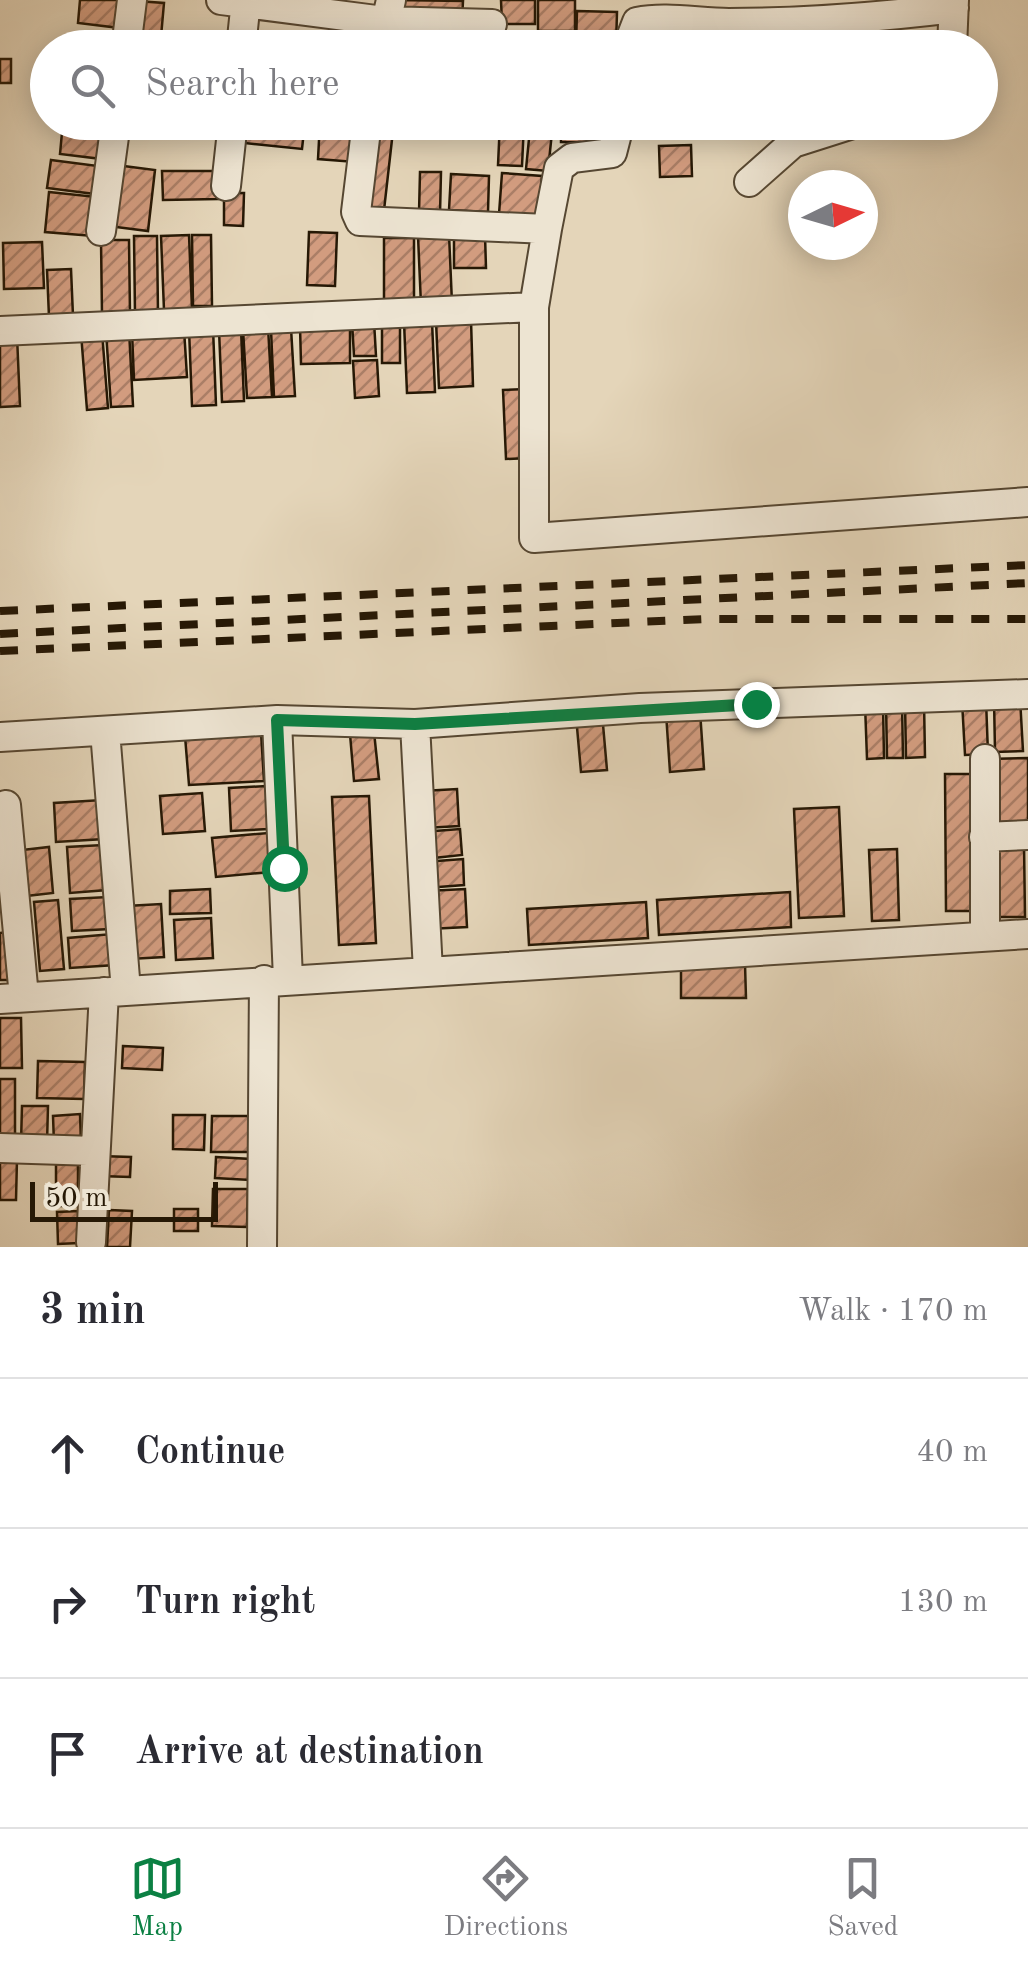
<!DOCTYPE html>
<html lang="en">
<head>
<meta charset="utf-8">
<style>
  body { margin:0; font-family:"Old Standard TT",serif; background:#f2f2f3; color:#2b2b33 }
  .compass { position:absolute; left:788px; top:170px; width:90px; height:90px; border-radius:50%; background:#fff; box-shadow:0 5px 25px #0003; rotate:85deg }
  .scale { position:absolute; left:30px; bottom:25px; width:188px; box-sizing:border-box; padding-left:10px; border:5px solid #261805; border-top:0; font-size:28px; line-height:35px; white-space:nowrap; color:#261805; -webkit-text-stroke:8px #ede4d2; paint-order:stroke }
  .stop { position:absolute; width:30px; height:30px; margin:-22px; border:8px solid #0b8043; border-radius:50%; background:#fff }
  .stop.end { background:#0b8043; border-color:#fff; box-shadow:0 2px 10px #0008 }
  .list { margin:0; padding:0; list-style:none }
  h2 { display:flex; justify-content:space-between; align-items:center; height:130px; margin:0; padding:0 40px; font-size:42px }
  h2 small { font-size:32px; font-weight:400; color:#7c7c81 }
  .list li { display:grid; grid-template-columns:65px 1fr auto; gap:30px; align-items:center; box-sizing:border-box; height:150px; padding:0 40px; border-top:2px solid #e1e1e2 }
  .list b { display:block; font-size:38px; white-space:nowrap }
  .list em { font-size:32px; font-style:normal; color:#7c7c81 }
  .icon { flex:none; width:55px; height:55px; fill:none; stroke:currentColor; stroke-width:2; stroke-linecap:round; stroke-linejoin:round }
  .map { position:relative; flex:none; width:1028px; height:1247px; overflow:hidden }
  .search { position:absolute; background:#fff; box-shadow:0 5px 25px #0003; left:30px; right:30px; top:30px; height:110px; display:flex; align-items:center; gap:25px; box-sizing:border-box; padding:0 35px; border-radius:55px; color:#7c7c81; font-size:38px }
  .sheet { height:580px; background:#fff }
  nav { display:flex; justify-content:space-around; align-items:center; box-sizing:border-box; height:140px; border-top:2px solid #e1e1e2; background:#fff; font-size:28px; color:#7c7c81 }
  nav a { display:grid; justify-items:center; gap:5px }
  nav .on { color:#0b8043 }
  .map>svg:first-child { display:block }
  .building { fill:url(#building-hatch); stroke:#261805; stroke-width:2.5 }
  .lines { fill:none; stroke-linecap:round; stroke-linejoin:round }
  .minor-casing { stroke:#564732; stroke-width:32 }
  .minor { stroke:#ede4d2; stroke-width:28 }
  .rail { stroke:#261805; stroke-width:8; stroke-dasharray:18 18; stroke-linecap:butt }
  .route { stroke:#0b8043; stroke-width:12 }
</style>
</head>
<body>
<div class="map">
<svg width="1028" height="1247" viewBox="0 0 1028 1247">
  <defs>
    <pattern id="building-hatch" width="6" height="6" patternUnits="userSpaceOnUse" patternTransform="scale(2.5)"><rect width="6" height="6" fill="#d29c7f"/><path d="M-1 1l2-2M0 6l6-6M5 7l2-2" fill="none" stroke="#aa7e66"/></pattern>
  </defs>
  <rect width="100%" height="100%" fill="#e4d5b9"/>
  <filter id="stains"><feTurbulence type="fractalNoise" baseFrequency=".002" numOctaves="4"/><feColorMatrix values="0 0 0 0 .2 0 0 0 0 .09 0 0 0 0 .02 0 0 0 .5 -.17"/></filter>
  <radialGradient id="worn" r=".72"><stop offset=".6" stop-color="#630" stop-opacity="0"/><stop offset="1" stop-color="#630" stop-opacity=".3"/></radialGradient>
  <path class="building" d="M80 0H123L120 28 78 23Z
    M395 0 463 1 462 20 394 16Z
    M501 0H535V24H502Z
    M538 0H575V31H538Z
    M137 1 164 3 160 48H133Z
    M577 11 617 12 616 46 576 44Z
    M331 17 367 20 364 48H328Z
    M386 24 433 25 432 48H385Z
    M887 24 889 48H863L861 26Z
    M683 27 684 48H642V28Z
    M722 31 723 48H691L690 32Z
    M796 31 798 48H755L754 34Z
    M848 32 849 48H805L804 35Z
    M0 59H11V83H0Z
    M63 122H107L102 159 60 154Z
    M237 122H305L302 149 235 142Z
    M320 122H357L355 162 318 159Z
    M370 122H394L383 219 359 216Z
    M500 122 524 123 522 166 498 165Z
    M561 122H608V143L561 142Z
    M636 122H686L687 134H636Z
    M530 129 552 132 548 171 526 169Z
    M691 145 692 176 660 177 659 146Z
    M51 160 98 166 95 194 47 188Z
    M116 165 155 170 148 231 108 226Z
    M162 171H218V199L163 200Z
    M420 172H441L440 214 419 213Z
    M502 173 542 176 539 217 499 214Z
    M451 174 489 176 488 212 449 210Z
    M49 192 97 197 93 236 45 232Z
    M224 193H244L243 226 224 225Z
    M309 232 337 233 335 286 307 285Z
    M449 234 452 303 421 305 418 236Z
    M189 235 192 309 164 310 161 236Z
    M192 235H211L212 306H193Z
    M454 235H485L486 268H454Z
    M134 236H157L158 313 135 314Z
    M384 238H414V307L384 308Z
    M101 240H129L130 314 102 315Z
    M42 242 44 288 4 289 3 243Z
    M71 269 73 316 49 317 47 270Z
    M471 320 473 386 439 388 436 321Z
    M374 321 376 356H354L352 322Z
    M432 321 435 392 407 393 404 322Z
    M400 323V363H382V324Z
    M350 325V363L301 364 300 326Z
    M268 327 272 397 247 398 243 329Z
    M213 328 216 405 192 406 189 329Z
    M291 328 295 396 274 397 271 330Z
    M184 329 187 377 134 380 132 332Z
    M241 329 244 401 222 402 219 330Z
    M129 330 133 406 111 407 106 331Z
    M102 332 108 408 87 410 81 333Z
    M0 336H17L20 406 0 407Z
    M377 360 379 396 355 398 353 361Z
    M526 389 529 458 506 459 503 390Z
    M1020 698 1023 751 995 752 994 699Z
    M986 700 988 754 965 755 962 701Z
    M902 702 903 758H887L886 703Z
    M905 702H924L925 757 906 758Z
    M865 704H883L884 758 867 759Z
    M700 711 704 769 670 772 666 713Z
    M602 713 607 770 581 772 576 716Z
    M261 732 264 781 189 785 185 736Z
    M374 732 379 779 354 781 350 734Z
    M1028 758V834L991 835 988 759Z
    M945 774H973L974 911H946Z
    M266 786 268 829 231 831 229 788Z
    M457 789 459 826 425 828 423 791Z
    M202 793 205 831 163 834 160 796Z
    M369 796 376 943 339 945 332 797Z
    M102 800 104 839 56 842 54 803Z
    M839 807 844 916 799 918 794 809Z
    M460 829 462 855 424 859 422 832Z
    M268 833 271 872 216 877 212 838Z
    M988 844H1024L1025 917H989Z
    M103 845 107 890 70 893 67 847Z
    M49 847 53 893 17 897 13 851Z
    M897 849 899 920 872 921 869 850Z
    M463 859 464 885 426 888 424 862Z
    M210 889 211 913 170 914V891Z
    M465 889 467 927 429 929 427 891Z
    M790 892 791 927 659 935 657 900Z
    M108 897 110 929 72 931 70 899Z
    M58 900 64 969 40 971 34 902Z
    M646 902 648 938 529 945 527 909Z
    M161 904 164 957 130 959 127 906Z
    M211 918 213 958 176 960 174 920Z
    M8 932 10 980H0V933Z
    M112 934 115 965 70 968 68 938Z
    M745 964 746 998H681V965Z
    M0 1018H21L22 1068H0Z
    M123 1046 163 1048 162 1070 122 1068Z
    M38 1061 85 1062 84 1099 37 1098Z
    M0 1079H15V1140H0Z
    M22 1106H48L47 1143H21Z
    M80 1114 81 1143 54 1144 53 1116Z
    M173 1115H205L204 1150 173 1149Z
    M212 1116H252V1152H211Z
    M99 1156 131 1157 130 1177 99 1176Z
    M216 1157 251 1159 250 1180 215 1178Z
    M0 1158 17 1159 16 1200H0Z
    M56 1164H78V1206H56Z
    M213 1189H248L247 1227 212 1226Z
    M174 1209H198V1231H174Z
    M109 1210 132 1211 130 1247H107Z
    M79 1211V1243L58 1244 57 1212Z"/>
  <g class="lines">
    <defs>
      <path id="minor" d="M221 0 384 21 492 24
        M126 48 132 0
        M241 48 246 0
        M380 48 391 0
        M627 48 637 22C666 16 699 23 729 23 805 23 879 17 954 8
        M952 48 954 0
        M367 122 356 212 360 221 547 229 534 307V538L1028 502
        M749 182 793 143 859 122
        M226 186 233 122
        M547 229 559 168 572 158 612 153 620 122
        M101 231 116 122
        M0 331 534 307
        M277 720 288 979
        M415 724 428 971
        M105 731 126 991
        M0 737 277 720 415 724 640 708 1028 694
        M985 759V936
        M6 805 24 997
        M984 837 1028 835
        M0 999 1028 934
        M0 1148 95 1151
        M91 1242 104 992
        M262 1247 264 980"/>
    </defs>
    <use href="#minor" class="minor-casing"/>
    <use href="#minor" class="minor"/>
    <path class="rail" d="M0 611 1028 565
      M0 634 1028 583
      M0 651 705 619H1028"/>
  </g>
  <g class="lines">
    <path class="route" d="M284 868 277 720 415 724 756 704"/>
  </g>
  <rect width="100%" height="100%" filter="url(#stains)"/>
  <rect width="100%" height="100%" fill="url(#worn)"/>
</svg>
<svg class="compass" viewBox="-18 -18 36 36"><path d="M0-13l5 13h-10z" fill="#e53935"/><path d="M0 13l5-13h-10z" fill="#7c7c81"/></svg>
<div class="scale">50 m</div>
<div class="stop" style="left:284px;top:868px"></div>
<div class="stop end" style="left:756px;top:704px"></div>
<div class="search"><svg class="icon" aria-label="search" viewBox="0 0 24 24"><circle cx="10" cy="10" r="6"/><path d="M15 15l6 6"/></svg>Search here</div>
</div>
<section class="sheet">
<h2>3 min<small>Walk · 170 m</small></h2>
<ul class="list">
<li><svg class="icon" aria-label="ahead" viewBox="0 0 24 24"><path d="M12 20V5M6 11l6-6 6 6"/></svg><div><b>Continue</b></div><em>40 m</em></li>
<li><svg class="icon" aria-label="right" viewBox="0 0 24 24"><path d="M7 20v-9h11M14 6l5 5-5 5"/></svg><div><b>Turn right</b></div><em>130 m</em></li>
<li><svg class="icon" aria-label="arrive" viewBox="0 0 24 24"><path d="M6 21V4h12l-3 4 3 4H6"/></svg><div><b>Arrive at destination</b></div></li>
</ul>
</section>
<nav>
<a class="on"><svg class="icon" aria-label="map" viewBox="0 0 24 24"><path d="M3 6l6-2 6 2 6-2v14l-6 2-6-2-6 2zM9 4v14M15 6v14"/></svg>Map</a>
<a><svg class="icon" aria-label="directions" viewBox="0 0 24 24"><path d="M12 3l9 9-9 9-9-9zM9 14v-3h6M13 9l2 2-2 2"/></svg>Directions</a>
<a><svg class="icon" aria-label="saved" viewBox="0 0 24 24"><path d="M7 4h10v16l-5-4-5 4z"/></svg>Saved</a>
</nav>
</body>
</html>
